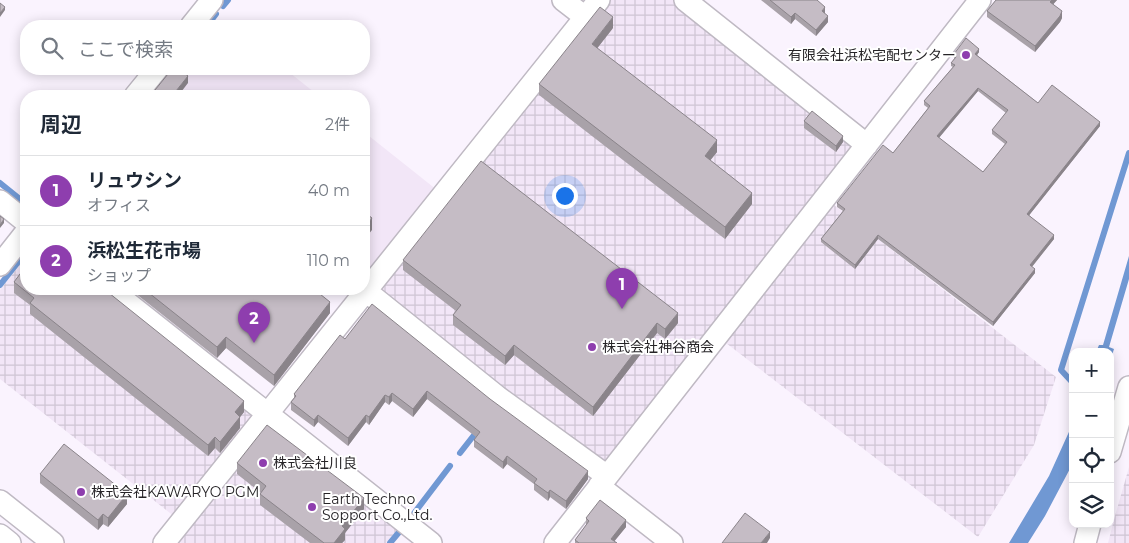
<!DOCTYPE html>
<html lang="ja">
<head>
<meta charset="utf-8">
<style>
  body { margin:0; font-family:Montserrat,"Noto Sans JP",sans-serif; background:#f6f6f7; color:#1f2937 }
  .controls { position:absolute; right:15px; bottom:15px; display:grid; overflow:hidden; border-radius:10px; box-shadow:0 2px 12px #0003 }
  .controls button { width:45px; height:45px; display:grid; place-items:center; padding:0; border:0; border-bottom:1px solid #e0e1e3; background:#fff; color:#1f2937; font:25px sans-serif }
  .you { position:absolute; left:564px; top:195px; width:18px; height:18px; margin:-12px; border:4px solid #fff; border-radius:50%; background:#1a73e8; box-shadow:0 0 0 8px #1a73e833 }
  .badge { display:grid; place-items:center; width:32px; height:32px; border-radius:50%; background:#8e3eae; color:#fff; font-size:16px; font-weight:700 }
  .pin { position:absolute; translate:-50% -41px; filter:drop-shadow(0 1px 2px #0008) }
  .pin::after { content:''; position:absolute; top:26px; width:18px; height:15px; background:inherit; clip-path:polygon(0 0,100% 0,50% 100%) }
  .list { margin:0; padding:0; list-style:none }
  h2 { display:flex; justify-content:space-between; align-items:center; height:65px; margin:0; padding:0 20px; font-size:21px }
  h2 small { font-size:16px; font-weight:400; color:#747a83 }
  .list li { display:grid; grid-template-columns:32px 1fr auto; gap:15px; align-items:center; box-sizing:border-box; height:70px; padding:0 20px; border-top:1px solid #e0e1e3 }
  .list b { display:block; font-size:19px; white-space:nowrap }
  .list p { margin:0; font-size:16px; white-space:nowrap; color:#747a83 }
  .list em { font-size:16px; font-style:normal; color:#747a83 }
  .icon { flex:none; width:28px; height:28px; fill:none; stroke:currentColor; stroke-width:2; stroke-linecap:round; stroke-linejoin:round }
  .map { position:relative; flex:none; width:1129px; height:543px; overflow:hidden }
  .search { position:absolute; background:#fff; box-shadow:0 2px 12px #0003; left:20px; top:20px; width:350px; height:55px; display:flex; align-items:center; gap:12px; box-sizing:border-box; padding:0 18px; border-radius:20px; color:#747a83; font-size:19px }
  .panel { position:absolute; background:#fff; box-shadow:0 2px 12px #0003; left:20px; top:90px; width:350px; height:205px; border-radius:20px }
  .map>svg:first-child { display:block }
  .built { fill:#f2e6f7 }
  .industrial { fill:url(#industrial-grid) }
  .water { fill:#7098d3 }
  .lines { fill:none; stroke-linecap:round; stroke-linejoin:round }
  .stream { stroke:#7098d3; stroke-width:6 }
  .minor-casing { stroke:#bfb9c3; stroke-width:24 }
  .minor { stroke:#fff; stroke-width:21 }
  .wall { fill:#a9a2a9; fill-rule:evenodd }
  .shaded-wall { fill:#8a848a }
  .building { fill:#c5bcc5; stroke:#8a848a; fill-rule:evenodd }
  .poi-dot { fill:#8e3eae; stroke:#fff; stroke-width:2 }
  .labels { text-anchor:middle; stroke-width:4; stroke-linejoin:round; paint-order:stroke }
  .poi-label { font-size:14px; fill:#262427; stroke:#fff; text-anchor:start }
</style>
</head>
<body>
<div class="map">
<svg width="1129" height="543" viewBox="0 0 1129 543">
  <defs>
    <pattern id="industrial-grid" width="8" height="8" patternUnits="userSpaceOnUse" patternTransform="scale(1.25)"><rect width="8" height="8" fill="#f2e6f7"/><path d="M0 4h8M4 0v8" fill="none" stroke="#cfc5d4"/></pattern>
  </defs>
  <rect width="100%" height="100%" fill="#faf3fe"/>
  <path class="built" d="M177 69H285L319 96H155Z
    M364 132 437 190 364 281Z"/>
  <path class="industrial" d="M609 0H674L851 140V146L605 461 599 462 379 294V288Z
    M834 205 1056 377 1034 445 978 537 726 343Z
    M26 257V289H95L252 413 253 420 175 517 0 379V290Z
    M265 429 398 529 386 543H175Z
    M1129 467V543H1108L1115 516Z"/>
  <path class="water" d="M1129 256V279L1109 347 1114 349 1110 361V352H1096L1099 345H1103Z
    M1073 423V463L1045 516 1028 543H1009L1049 476Z"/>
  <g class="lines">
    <path class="stream" d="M223 6 228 0
      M207 26 216 14
      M0 183 26 204
      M0 285 26 252
      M1073 383 1061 370 1129 153
      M460 453 478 430
      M412 516 450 466
      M390 543 400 531"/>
    <defs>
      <path id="minor" d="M563 0 585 17
        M685 0 867 145
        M191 26 212 0
        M135 96 157 69
        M0 201 26 222
        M0 265 26 232
        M110 289 431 543
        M366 291 498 397 607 476
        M1110 452 1129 387
        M599 486 672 543
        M0 501 53 543
        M0 535 10 543
        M164 543 599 0
        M555 543 980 0
        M1085 543 1090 524"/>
    </defs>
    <use href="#minor" class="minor-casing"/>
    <use href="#minor" class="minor"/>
  </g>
  <path class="wall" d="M761 0H817L825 14 828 22 816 36 795 19 791 24Z
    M996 0H1057L1053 4 1062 18 1060 22 1035 52 987 17V11Z
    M613 28 597 48 717 152 710 160 752 204 725 239 539 95V84Z
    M979 52 977 55 1038 103 1100 126 1029 215 1054 239 1032 267 1035 273 993 326 878 239 855 269 821 242V239L843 211 837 207V203L893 153 928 108 924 105V101L953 67 951 66V63L954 59V54ZM978 91 1006 113 992 130V134L1005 144 983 172 939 138Z
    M804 121 843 142 836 152 804 128Z
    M403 260 678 323 665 339 657 333 593 416 514 355 505 365 453 325V315L456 311 403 270Z
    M14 282 244 412 240 417V428L220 453 215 448 208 456 30 314V305L14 293Z
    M130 289H325L320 295 330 313 274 386 226 348 217 358Z
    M345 339 588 479 566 509 550 497 548 501 534 490V484L507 464 503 469 474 447V440L476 437 427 399 413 417 392 401 389 405 385 402 369 425 366 422 348 446 318 422 314 427 291 410V402L294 398V394Z
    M237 463 364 509 345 533V540L342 543H310L260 505V494L261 493 237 474Z
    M40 474 127 504 108 527 103 524 98 530 40 483Z
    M586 518 626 527 614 541 617 543H575V540L586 525Z"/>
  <path class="shaded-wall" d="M1052 0H1057L1050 8V2Z
    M5 7V10L0 17V13Z
    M825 7V14L822 11Z
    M1062 11V18L1060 22 1035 52V46Z
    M795 13V19L791 24V17Z
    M828 16V22L816 36V30Z
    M613 17V28L592 55V44Z
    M979 49V52L975 58V54Z
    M188 76V83L178 96H172Z
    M978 88V91L937 140V136Z
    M1100 122V126L1027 218V214Z
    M843 136V142L836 152V146Z
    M717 140V152L705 167V156Z
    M752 193V204L725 239V227Z
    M372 218V230L364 240V229Z
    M4 219V223L0 228V225Z
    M878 235V239L855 269V265Z
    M1054 235V239L1030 269V265Z
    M1035 269V273L993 326V322Z
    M316 289H325L315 302V290Z
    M330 302V313L274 386V375Z
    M678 313V323L665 339V329Z
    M657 323V333L593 416V407Z
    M226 337V348L217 358V347Z
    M514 345V355L505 365V356Z
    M427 391V399L413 417V409Z
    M392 393V401L389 405V397Z
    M385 395V402L369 425V417Z
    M244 401V412L237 421 240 417V428L220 453V442L235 412Z
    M318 415V422L314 427V420Z
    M366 415V422L348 446V438Z
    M215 437V448L208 456V445Z
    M507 456V464L503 469V462Z
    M588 471V479L566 509V501Z
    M550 490V497L548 501V493Z
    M127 494V504L108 527V518Z
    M364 498V509L345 533V540L342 543H334L342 526Z
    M103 514V524L98 530V520Z
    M626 520V527L613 543 611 539Z
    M770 532V538L767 543H761Z"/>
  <path class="building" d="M770 0H817L825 7 822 11 828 16 816 30 795 13 791 17Z
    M996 0H1052L1050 2 1062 11 1060 16 1035 46 987 11Z
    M0 3 5 7 0 13Z
    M600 7 613 17 592 44 717 140 705 156 752 193 725 227 539 84Z
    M966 38 979 49 975 54 1038 103 1052 85 1100 122 1027 214 1054 235 1030 265 1035 269 993 322 878 235 855 265 821 239 845 209 837 203 883 145 893 153 930 106 924 101 955 65 951 63 956 57 954 54ZM978 88 1008 110 992 130 1007 142 983 172 937 136Z
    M172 69H179L188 76 172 96H153L151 95Z
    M812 111 843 136 836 146 804 121Z
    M481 161 678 313 665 329 657 323 593 407 514 345 505 356 453 315 461 305 403 260Z
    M364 212 372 218 364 229Z
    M0 216 4 219 0 225Z
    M26 266V289H104L244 401 235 412 240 417 220 442 215 437 208 445 30 303 34 298 14 282Z
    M144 289H316L315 290 330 302 274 375 226 337 217 347Z
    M372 304 490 399 588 471 566 501 550 490 548 493 534 483 537 479 507 456 503 462 474 440 480 432 427 391 413 409 392 393 389 397 385 395 369 417 366 415 348 438 318 415 314 420 291 402 296 396 294 394 340 335 345 339Z
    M267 425 364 498 342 526 345 529 334 543H324L260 494 266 486 237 463Z
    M64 444 127 494 108 518 103 514 98 520 40 474Z
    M600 500 626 520 611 539 617 543H579L575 540 589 521 586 518Z
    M745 513 770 532 761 543H722Z"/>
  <g class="poi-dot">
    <circle cx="966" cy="55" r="5"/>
    <circle cx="592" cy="347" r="5"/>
    <circle cx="263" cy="463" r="5"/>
    <circle cx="81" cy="492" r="5"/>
    <circle cx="312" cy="507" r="5"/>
  </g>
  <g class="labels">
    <g class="poi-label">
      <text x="956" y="60" text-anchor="end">有限会社浜松宅配センター</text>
      <text x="602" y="352">株式会社神谷商会</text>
      <text x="273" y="468">株式会社川良</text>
      <text x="91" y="497">株式会社KAWARYO PGM</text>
      <text x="322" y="504">Earth Techno<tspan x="322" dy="16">Sopport Co.,Ltd.</tspan></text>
    </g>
  </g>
</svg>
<div class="controls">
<button>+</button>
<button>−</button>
<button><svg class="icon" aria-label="locate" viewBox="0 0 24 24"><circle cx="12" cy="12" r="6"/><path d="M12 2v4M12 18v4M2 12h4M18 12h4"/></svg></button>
<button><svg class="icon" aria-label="layers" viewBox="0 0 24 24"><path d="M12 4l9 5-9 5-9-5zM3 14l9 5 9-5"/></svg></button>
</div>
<div class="you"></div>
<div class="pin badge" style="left:622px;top:309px">1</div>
<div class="pin badge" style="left:254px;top:343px">2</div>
<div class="search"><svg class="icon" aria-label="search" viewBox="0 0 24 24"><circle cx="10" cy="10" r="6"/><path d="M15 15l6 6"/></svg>ここで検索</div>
<section class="panel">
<h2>周辺<small>2件</small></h2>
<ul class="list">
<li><span class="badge">1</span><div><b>リュウシン</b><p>オフィス</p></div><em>40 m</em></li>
<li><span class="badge">2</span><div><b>浜松生花市場</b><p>ショップ</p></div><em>110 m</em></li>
</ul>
</section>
</div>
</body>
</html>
